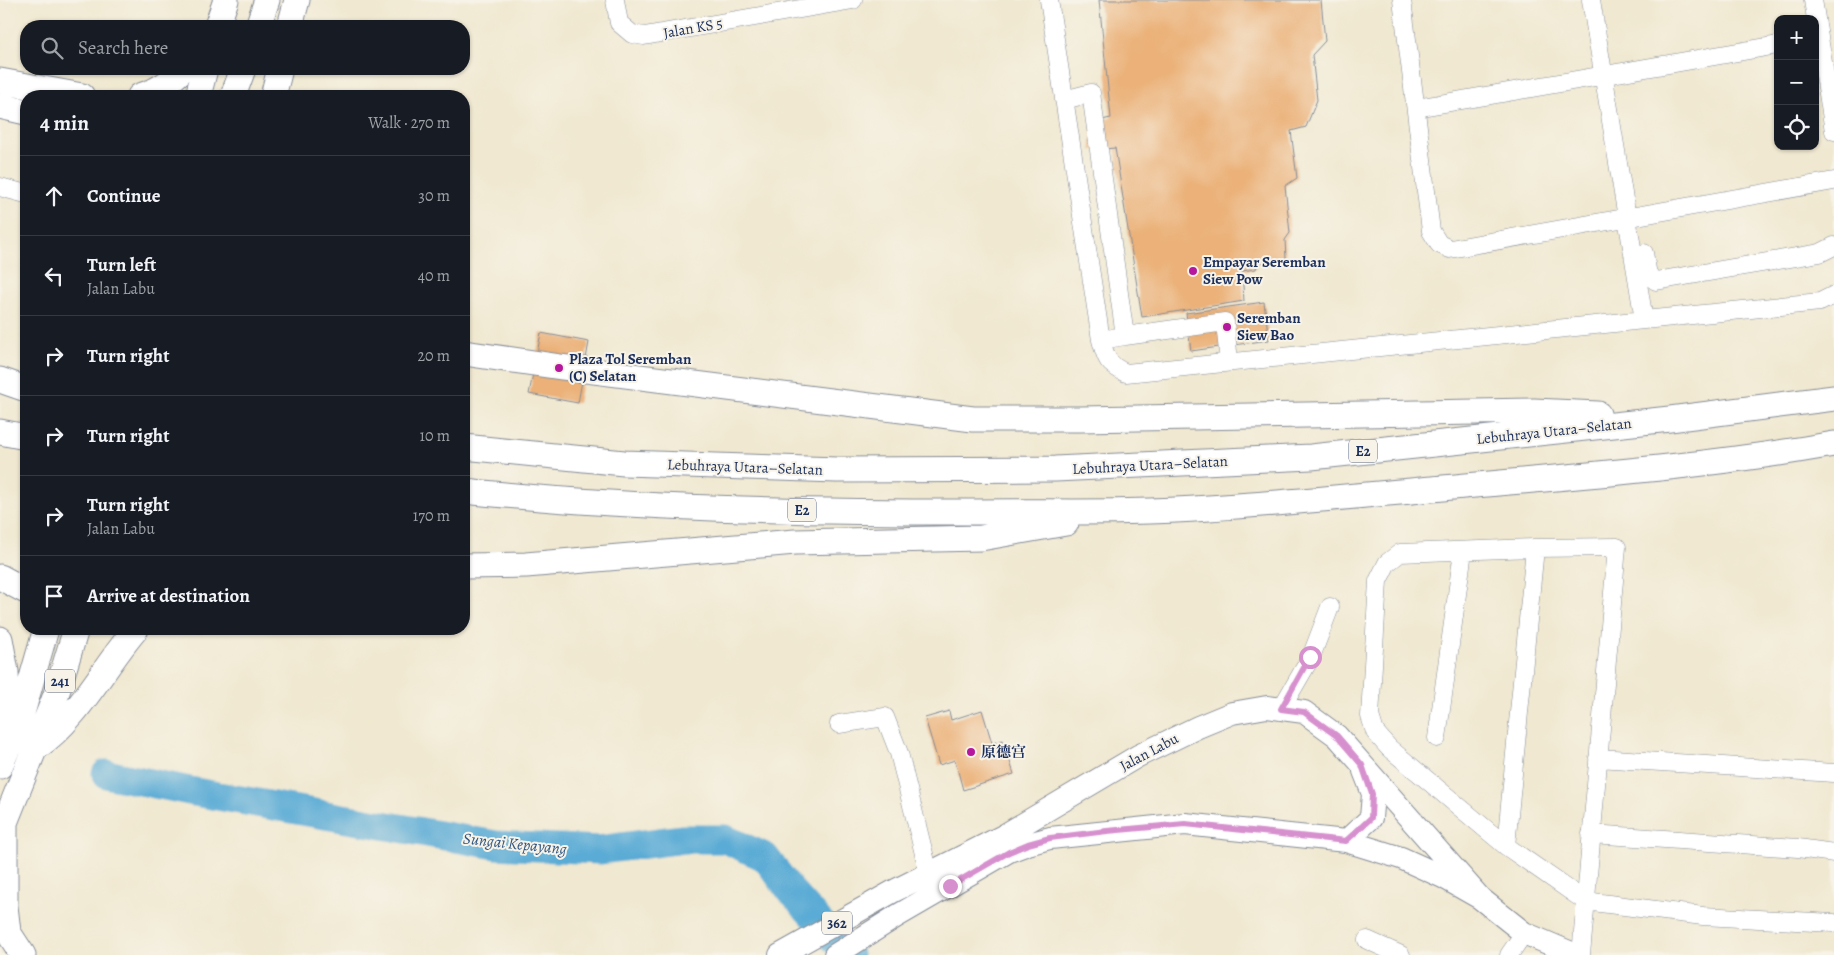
<!DOCTYPE html>
<html lang="en">
<head>
<meta charset="utf-8">
<style>
  body { margin:0; font-family:Alegreya,"Noto Serif SC",serif; background:#242831; color:#f1f3f6 }
  .controls { position:absolute; right:15px; top:15px; display:grid; overflow:hidden; border-radius:10px; box-shadow:0 1px 4px #0004 }
  .controls button { width:45px; height:45px; display:grid; place-items:center; padding:0; border:0; border-bottom:1px solid #363941; background:#171b24; color:#f1f3f6; font:25px sans-serif }
  .stop { position:absolute; width:15px; height:15px; margin:-11px; border:4px solid #d690ce; border-radius:50%; background:#fff }
  .stop.end { background:#d690ce; border-color:#fff; box-shadow:0 1px 5px #0008 }
  .list { margin:0; padding:0; list-style:none }
  h2 { display:flex; justify-content:space-between; align-items:center; height:65px; margin:0; padding:0 20px; font-size:21px }
  h2 small { font-size:16px; font-weight:400; color:#9ea1a6 }
  .list li { display:grid; grid-template-columns:32px 1fr auto; gap:15px; align-items:center; box-sizing:border-box; height:80px; padding:0 20px; border-top:1px solid #363941 }
  .list b { display:block; font-size:19px; white-space:nowrap }
  .list p { margin:0; font-size:16px; white-space:nowrap; color:#9ea1a6 }
  .list em { font-size:16px; font-style:normal; color:#9ea1a6 }
  .icon { flex:none; width:28px; height:28px; fill:none; stroke:currentColor; stroke-width:2; stroke-linecap:round; stroke-linejoin:round }
  .map { position:relative; flex:none; width:1834px; height:955px; overflow:hidden }
  .search { position:absolute; background:#171b24; box-shadow:0 1px 4px #0004; left:20px; top:20px; width:450px; height:55px; display:flex; align-items:center; gap:12px; box-sizing:border-box; padding:0 18px; border-radius:20px; color:#9ea1a6; font-size:19px }
  .panel { position:absolute; background:#171b24; box-shadow:0 1px 4px #0004; left:20px; top:90px; width:450px; height:545px; border-radius:20px }
  .map>svg:first-child { display:block }
  .lines { fill:none; stroke-linecap:round; stroke-linejoin:round }
  .river { stroke:#5aabd5; stroke-width:29 }
  .building { fill:#ebb178 }
  .minor-casing { stroke:#868c97; stroke-width:19 }
  .major-casing { stroke:#868c97; stroke-width:24 }
  .highway-casing { stroke:#868c97; stroke-width:27 }
  .minor { stroke:#fff; stroke-width:18 }
  .major { stroke:#fff; stroke-width:22 }
  .highway { stroke:#fff; stroke-width:25 }
  .route { stroke:#d690ce; stroke-width:6 }
  .poi-dot { fill:#b5179e; stroke:#f7f3e8; stroke-width:2 }
  .labels { text-anchor:middle; stroke-width:4; stroke-linejoin:round; paint-order:stroke }
  .shield { fill:#f7f3e8; stroke:#5d6a87; stroke-width:1 }
  .shield-label { font-size:14px; font-weight:bold; fill:#1b2f5e }
  .street-label { font-size:15px; fill:#1b2f5e; stroke:#f7f3e8 }
  .poi-label { font-size:15px; font-weight:bold; fill:#1b2f5e; stroke:#f7f3e8; text-anchor:start }
  .water-label { font-size:16px; font-style:italic; fill:#2e5482; stroke:#f7f3e8 }
</style>
</head>
<body>
<div class="map">
<svg width="1834" height="955" viewBox="0 0 1834 955">
  <rect width="100%" height="100%" fill="#f7f3e8"/>
  <filter id="ink" filterUnits="userSpaceOnUse"><feTurbulence type="fractalNoise" baseFrequency=".02" numOctaves="2"/><feDisplacementMap in="SourceGraphic" scale="10" xChannelSelector="R" yChannelSelector="G"/><feConvolveMatrix kernelMatrix="1 2 1 2 8 2 1 2 1" color-interpolation-filters="sRGB"/></filter>
  <filter id="wash" filterUnits="userSpaceOnUse"><feTurbulence type="fractalNoise" baseFrequency=".0096" numOctaves="4" result="noise"/><feDisplacementMap in="SourceGraphic" scale="20" xChannelSelector="R" yChannelSelector="G"/><feGaussianBlur stdDeviation="1.12" result="paint"/><feColorMatrix in="noise" values="0 0 0 0 0 0 0 0 0 0 0 0 0 0 0 0 0 1.4 0 .05"/><feComposite in="paint" operator="in"/></filter>
  <g filter="url(#wash)">
    <rect width="100%" height="100%" fill="#f0e8d0"/>
    <g class="lines">
      <path class="river" d="M106 774 195 792 496 845 599 850 683 839H725L765 857 791 891 849 955"/>
    </g>
    <g id="blocks">
      <path class="building" d="M1099 0H1321L1325 41 1312 55 1317 100 1306 127 1291 131 1297 178 1285 186 1290 233 1285 240 1286 259 1257 263 1256 269 1242 271 1244 301 1142 317 1115 148 1091 150 1092 122 1111 118Z
        M1264 302 1269 340 1191 351 1186 313Z
        M541 333 589 342 578 403 529 394Z
        M982 710 992 743 1003 740 1014 774 963 790 955 760 939 765 925 718 949 711 951 720Z"/>
    </g>
  </g>
  <g filter="url(#ink)">
    <use href="#blocks" fill-opacity="0" stroke="#868c97" stroke-width="1"/>
    <g class="lines">
      <defs>
        <path id="minor" d="M615 0 619 23 632 34 644 36 853 0
          M1049 0 1101 340C1106 359 1108 365 1126 373L1820 302 1834 295
          M1402 0 1431 231 1439 244 1450 249 1834 181
          M1591 0 1644 320
          M1813 0 1834 131
          M1064 100 1091 93 1125 336 1101 340
          M1416 108 1778 45
          M0 187 26 194
          M1644 253 1648 275 1656 281 1820 253 1834 246
          M1125 336 1225 322 1229 362
          M1281 709 1311 657 1330 607
          M839 724 885 717 899 753 929 874
          M1437 738 1463 551
          M1598 758 1834 773
          M1591 834 1798 848 1834 853
          M1506 846 1535 548
          M1367 940 1401 955
          M1509 955 1524 933
          M1581 955C1593 819 1605 683 1617 547L1535 548 1400 553 1387 563 1378 581 1370 716 1375 732 1389 748 1506 846 1585 901 1703 916 1834 923"/>
        <path id="major" d="M1346 841 1371 818 1373 794 1364 771
          M780 955 894 891 1003 836 1138 756 1198 727 1232 713 1267 707 1304 712 1337 736 1480 898
          M835 955 897 916 1009 851 1028 844 1050 838 1185 824 1346 841 1401 858 1443 877 1480 898 1524 933 1576 955"/>
        <path id="highway" d="M217 26 226 0
          M258 26 267 0
          M290 26 297 0
          M0 81 82 96
          M140 96C158 91 170 82 183 69
          M198 96 205 69
          M233 96 243 69
          M273 96 280 69
          M0 106 26 112
          M464 353 561 367 973 419H1081L1534 411 1598 414
          M0 380 26 389
          M0 432 26 437
          M464 447 624 463 837 470 1055 469 1311 457 1670 419 1834 398
          M464 491C633 509 804 512 974 512 1052 511 1131 514 1209 508 1287 503 1365 495 1443 488 1574 476 1705 467 1834 444
          M464 566 526 565 795 542 981 538 1066 523
          M0 577 26 591
          M0 639 6 672 8 736
          M37 747C78 719 104 666 136 629
          M0 766 20 720 46 629
          M5 823V906L8 932 23 955
          M0 835 56 695 76 629"/>
      </defs>
      <use href="#minor" class="minor-casing"/>
      <use href="#major" class="major-casing"/>
      <use href="#highway" class="highway-casing"/>
      <use href="#minor" class="minor"/>
      <use href="#major" class="major"/>
      <use href="#highway" class="highway"/>
    </g>
  </g>
  <g class="lines" filter="url(#ink)">
    <path class="route" d="M950 886 1009 852 1028 844 1050 838 1107 831 1185 824 1346 841 1371 818 1372 794 1362 765 1337 736 1304 712 1281 709 1310 657"/>
  </g>
  <g class="poi-dot">
    <circle cx="1193" cy="271" r="5"/>
    <circle cx="1227" cy="327" r="5"/>
    <circle cx="559" cy="368" r="5"/>
    <circle cx="971" cy="752" r="5"/>
  </g>
  <g class="labels">
    <g class="shield">
      <rect x="1349" y="439.5" width="28" height="23" rx="4"/>
      <rect x="788" y="498.5" width="28" height="23" rx="4"/>
      <rect x="45" y="669.5" width="30" height="23" rx="4"/>
      <rect x="822" y="911.5" width="30" height="23" rx="4"/>
    </g>
    <g class="shield-label">
      <text x="1363" y="456">E2</text>
      <text x="802" y="515">E2</text>
      <text x="60" y="686">241</text>
      <text x="837" y="928">362</text>
    </g>
    <g class="street-label">
      <text transform="translate(693 28) rotate(-10)" y="5">Jalan KS 5</text>
      <text transform="translate(1554 431) rotate(-6)" y="5">Lebuhraya Utara–Selatan</text>
      <text transform="translate(1150 465) rotate(-3)" y="5">Lebuhraya Utara–Selatan</text>
      <text transform="translate(745 467) rotate(2)" y="5">Lebuhraya Utara–Selatan</text>
      <text transform="translate(1149 752) rotate(-28)" y="5">Jalan Labu</text>
    </g>
    <g class="poi-label">
      <text x="1203" y="267">Empayar Seremban<tspan x="1203" dy="17">Siew Pow</tspan></text>
      <text x="1237" y="323">Seremban<tspan x="1237" dy="17">Siew Bao</tspan></text>
      <text x="569" y="364">Plaza Tol Seremban<tspan x="569" dy="17">(C) Selatan</tspan></text>
      <text x="981" y="757">原德宫</text>
    </g>
    <g class="water-label">
      <text transform="translate(515 843) rotate(6)" y="6">Sungai Kepayang</text>
    </g>
  </g>
</svg>
<div class="controls">
<button>+</button>
<button>−</button>
<button><svg class="icon" aria-label="locate" viewBox="0 0 24 24"><circle cx="12" cy="12" r="6"/><path d="M12 2v4M12 18v4M2 12h4M18 12h4"/></svg></button>
</div>
<div class="stop" style="left:1310px;top:657px"></div>
<div class="stop end" style="left:950px;top:886px"></div>
<div class="search"><svg class="icon" aria-label="search" viewBox="0 0 24 24"><circle cx="10" cy="10" r="6"/><path d="M15 15l6 6"/></svg>Search here</div>
<section class="panel">
<h2>4 min<small>Walk · 270 m</small></h2>
<ul class="list">
<li><svg class="icon" aria-label="ahead" viewBox="0 0 24 24"><path d="M12 20V5M6 11l6-6 6 6"/></svg><div><b>Continue</b></div><em>30 m</em></li>
<li><svg class="icon" aria-label="left" viewBox="0 0 24 24"><path d="M17 20v-9H6M10 6l-5 5 5 5"/></svg><div><b>Turn left</b><p>Jalan Labu</p></div><em>40 m</em></li>
<li><svg class="icon" aria-label="right" viewBox="0 0 24 24"><path d="M7 20v-9h11M14 6l5 5-5 5"/></svg><div><b>Turn right</b></div><em>20 m</em></li>
<li><svg class="icon" aria-label="right" viewBox="0 0 24 24"><path d="M7 20v-9h11M14 6l5 5-5 5"/></svg><div><b>Turn right</b></div><em>10 m</em></li>
<li><svg class="icon" aria-label="right" viewBox="0 0 24 24"><path d="M7 20v-9h11M14 6l5 5-5 5"/></svg><div><b>Turn right</b><p>Jalan Labu</p></div><em>170 m</em></li>
<li><svg class="icon" aria-label="arrive" viewBox="0 0 24 24"><path d="M6 21V4h12l-3 4 3 4H6"/></svg><div><b>Arrive at destination</b></div></li>
</ul>
</section>
</div>
</body>
</html>
